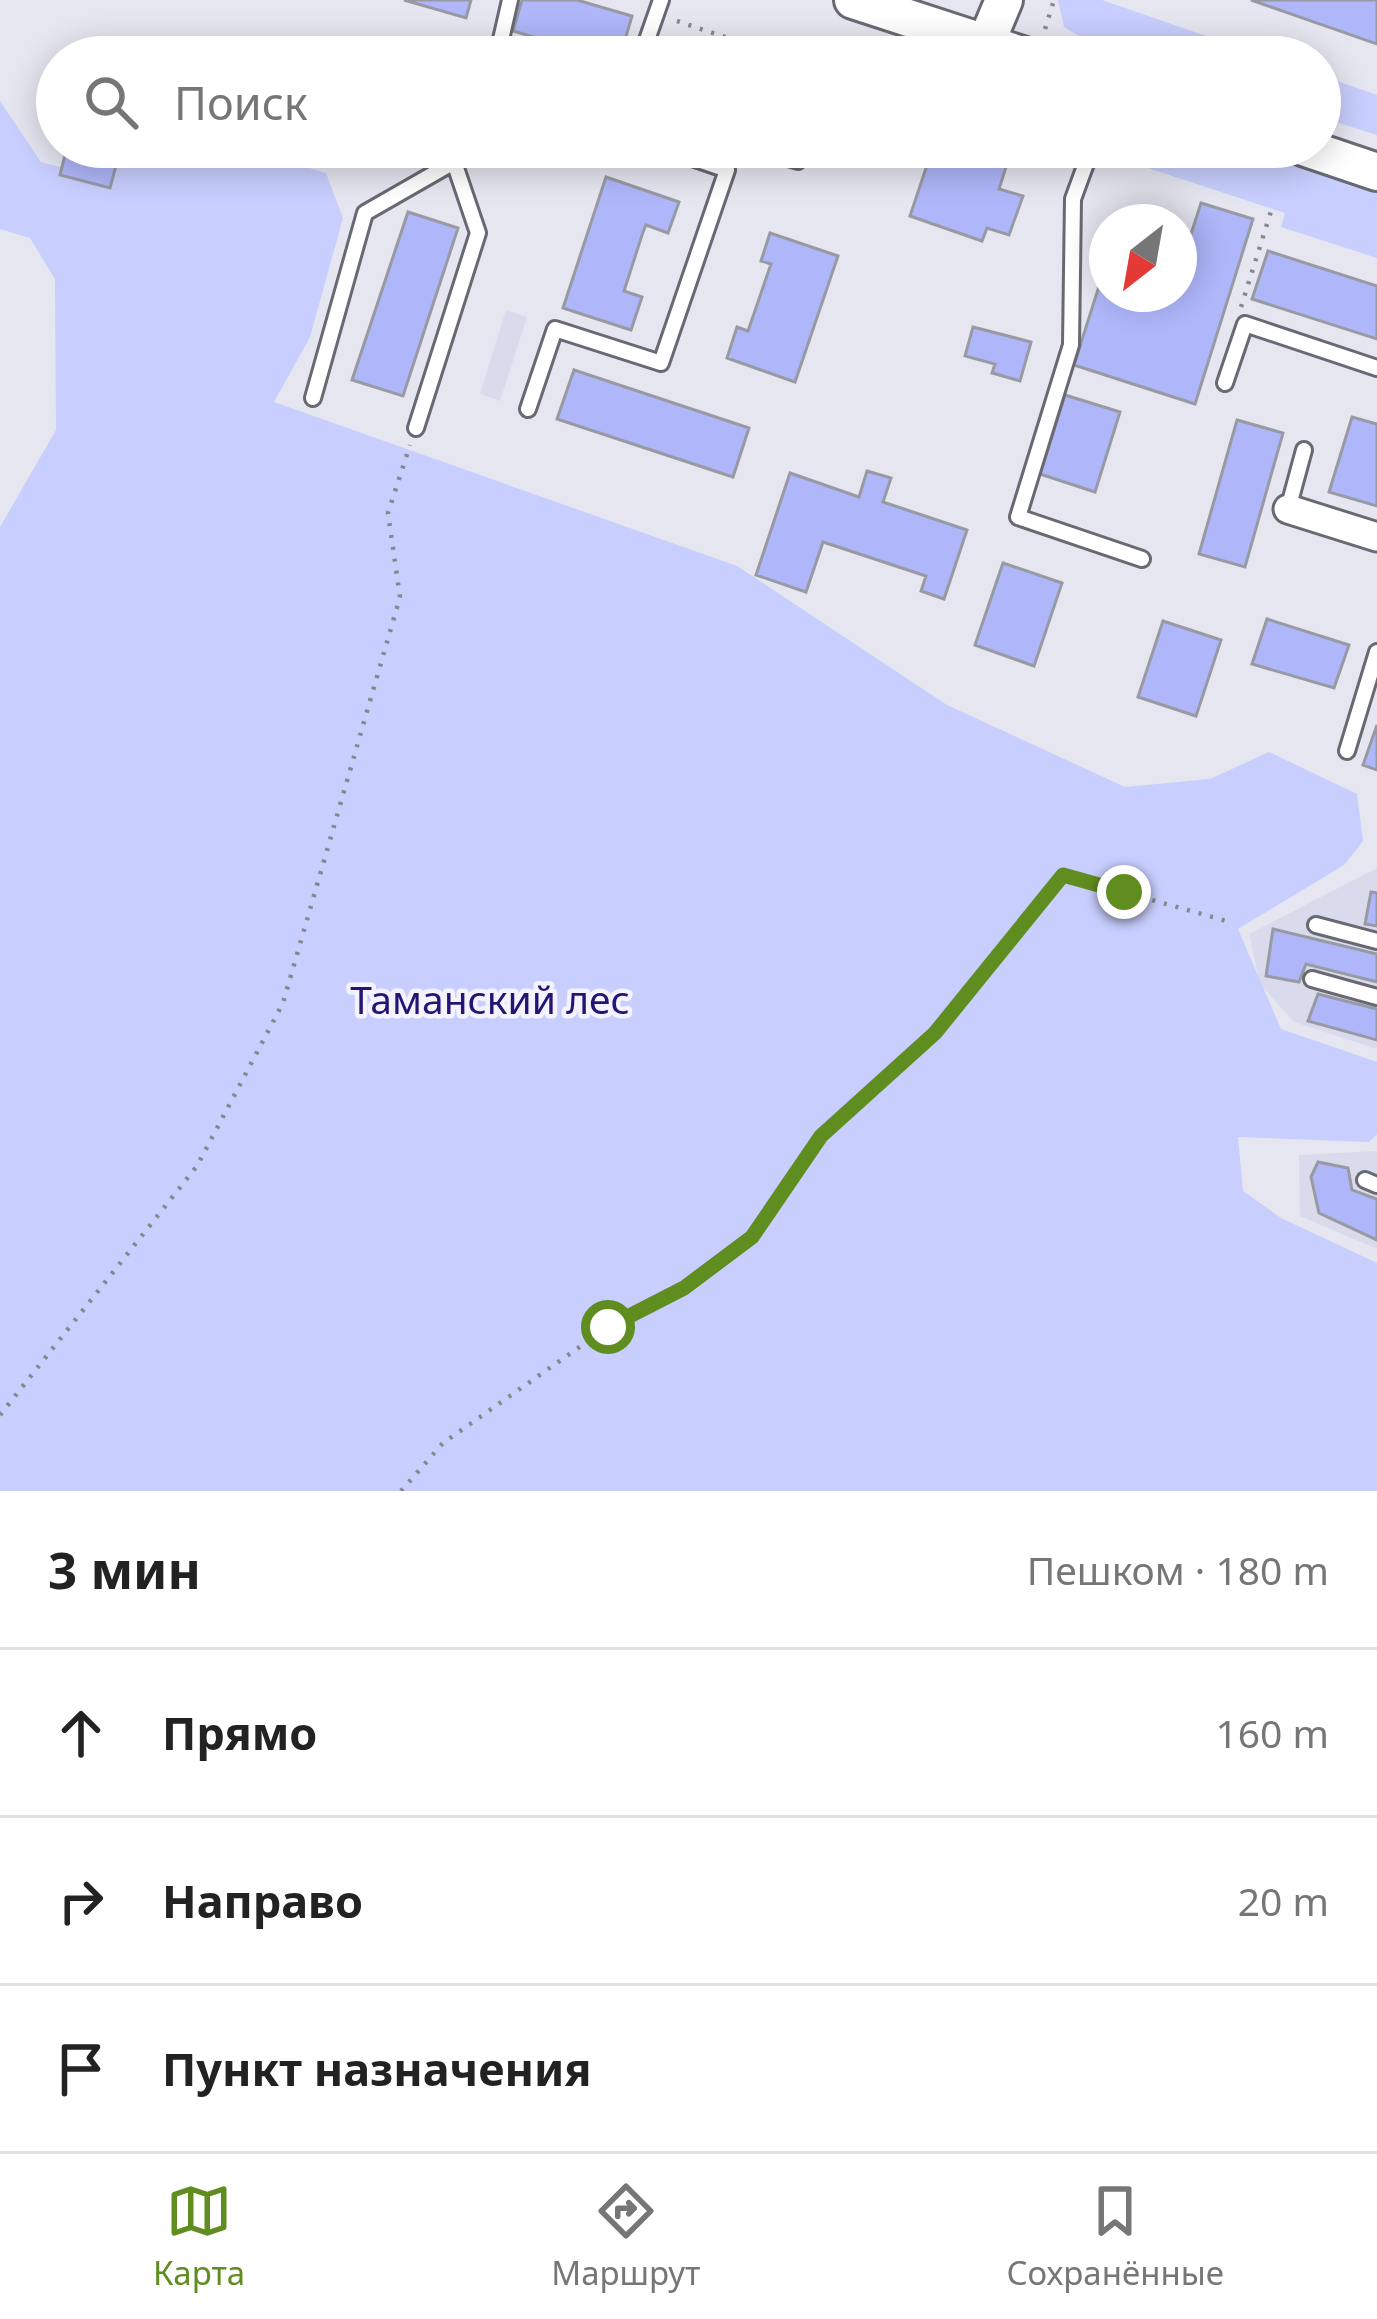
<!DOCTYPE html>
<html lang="ru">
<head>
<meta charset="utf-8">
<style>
  body { margin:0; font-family:"Noto Sans",sans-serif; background:#f6f6f6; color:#222 }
  .compass { position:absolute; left:1089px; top:204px; width:108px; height:108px; border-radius:50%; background:#fff; box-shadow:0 6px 30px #0003; rotate:211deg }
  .stop { position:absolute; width:36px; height:36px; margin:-27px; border:9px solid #608d1f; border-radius:50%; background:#fff }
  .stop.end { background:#608d1f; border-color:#fff; box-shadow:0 3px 12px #0008 }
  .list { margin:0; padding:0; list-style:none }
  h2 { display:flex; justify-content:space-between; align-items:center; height:156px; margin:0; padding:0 48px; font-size:51px }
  h2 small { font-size:39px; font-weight:400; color:#767676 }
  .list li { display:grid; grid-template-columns:78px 1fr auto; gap:36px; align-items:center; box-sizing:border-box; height:168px; padding:0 48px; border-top:3px solid #e0e0e0 }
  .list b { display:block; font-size:45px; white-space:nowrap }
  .list em { font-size:39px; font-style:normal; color:#767676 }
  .icon { flex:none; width:66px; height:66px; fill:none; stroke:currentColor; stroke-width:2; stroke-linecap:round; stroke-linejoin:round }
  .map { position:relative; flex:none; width:1377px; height:1491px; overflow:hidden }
  .search { position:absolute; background:#fff; box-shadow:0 6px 30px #0003; left:36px; right:36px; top:36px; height:132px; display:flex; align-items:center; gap:30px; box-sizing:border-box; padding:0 42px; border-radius:66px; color:#767676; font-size:45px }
  .sheet { height:660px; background:#fff }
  nav { display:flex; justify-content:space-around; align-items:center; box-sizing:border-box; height:168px; border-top:3px solid #e0e0e0; background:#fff; font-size:33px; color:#767676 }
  nav a { display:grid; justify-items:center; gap:6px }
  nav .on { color:#608d1f }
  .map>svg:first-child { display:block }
  .built { fill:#d9dbec }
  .green { fill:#c8cefd }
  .building { fill:#afb6f9; stroke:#989aa3; stroke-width:3 }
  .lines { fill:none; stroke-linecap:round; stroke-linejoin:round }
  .service-casing { stroke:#686972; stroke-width:20 }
  .minor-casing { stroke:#686972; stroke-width:33 }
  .tertiary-casing { stroke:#686972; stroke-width:42 }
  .path { stroke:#87878e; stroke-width:4.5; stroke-dasharray:3 9; stroke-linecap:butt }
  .service { stroke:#fff; stroke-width:14 }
  .minor { stroke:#fff; stroke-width:27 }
  .tertiary { stroke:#fff; stroke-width:36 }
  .route { stroke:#608d1f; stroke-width:15 }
  .labels { text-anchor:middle; stroke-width:9; stroke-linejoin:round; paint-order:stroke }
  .park-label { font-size:39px; fill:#251474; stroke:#f2f3fd }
</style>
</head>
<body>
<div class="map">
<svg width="1377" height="1491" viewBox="0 0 1377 1491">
  <rect width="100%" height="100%" fill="#e5e6f0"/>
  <path class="built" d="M506 310 527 317 500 401 480 394Z
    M1377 868V1049L1294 1022 1260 984 1249 934Z
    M1377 1151V1249L1300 1216 1299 1155Z"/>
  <path class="green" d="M1058 0H1102L1267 57C1199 57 1124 67 1064 27Z
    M1320 75 1377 95V135L1320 117Z
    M0 101 41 162 102 178 118 147H238L326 173 343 218 310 337 274 402 737 566 947 705 1125 787 1210 779 1269 752 1357 794 1363 841 1344 865 1238 929 1281 1029 1377 1062V1134L1369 1142 1238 1137 1243 1191 1281 1218 1377 1263V1491H0V527L56 430 55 279 30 238 0 229Z
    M1045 147H1285L1377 178V258L1281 227 1285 213 1102 153 1094 173 1042 156Z"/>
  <path class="building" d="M404 0H471L466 18Z
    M522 0H577L632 16 620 57H601L513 31Z
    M1251 0H1377V44Z
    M673 40 729 57H668Z
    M67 147H121L110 188 60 175Z
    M933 147H956L1007 164 999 189 1023 196 1009 235 987 228 982 241 910 216Z
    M606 177 679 202 668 233 646 225 643 232 624 291 642 297 631 330 563 308Z
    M1201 203 1253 219 1195 404 1074 365 1107 261V294H1179V271Z
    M408 212 458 228 403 396 352 380Z
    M770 233 838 256 795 382 727 358 737 327 748 331 771 264 761 261Z
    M1268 251 1377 286V339L1252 299Z
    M973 327 1031 342 1020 381 992 373 995 364 965 356Z
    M574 370 749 428 733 477 557 419Z
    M1065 395 1120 412 1095 492 1040 474Z
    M1352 417 1377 424V506L1329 492Z
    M1237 420 1283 433 1245 567 1199 554Z
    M867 471 891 478 883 502 967 530 944 599 921 591 926 576 823 542 806 592 756 575 790 473 859 497Z
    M1003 563 1062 583 1034 666 975 645Z
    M1267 619 1349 645 1334 688 1252 664Z
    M1163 621 1221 640 1196 716 1138 697Z
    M1377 725V770L1363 765Z
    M1371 892 1377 893V926L1365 924Z
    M1273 929 1377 954V982L1306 964 1299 982 1266 976Z
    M1318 994 1377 1009V1040L1308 1021Z
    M1318 1162 1348 1168 1352 1190 1377 1199V1240L1319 1213 1311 1177Z"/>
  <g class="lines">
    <defs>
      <path id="service" d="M497 57 510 0
        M641 57 661 0
        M751 147 798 161
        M1092 147 1073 199 1071 345 1018 517 1142 559
        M1225 383 1245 324 1377 368
        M313 398 365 213 454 162 461 147
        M528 409 555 329 661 363 727 170 660 147
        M416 428 478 233 454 162
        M1288 509 1304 450
        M1347 751 1377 652
        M1316 925 1377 941
        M1312 979 1377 997
        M1365 1180 1377 1185"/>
      <path id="minor" d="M1288 509 1377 537"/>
      <path id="tertiary" d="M853 0 1028 57
        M986 43 1004 0
        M1303 147 1377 172"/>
    </defs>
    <use href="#service" class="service-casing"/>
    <use href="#minor" class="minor-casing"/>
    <use href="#tertiary" class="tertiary-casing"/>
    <path class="path" d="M677 21 785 57
      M1045 29 1054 0
      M815 164H847L860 147
      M1241 307 1273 205
      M0 1415 197 1166 283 1003 400 597 388 513 410 445
      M401 1491 443 1443 608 1327 684 1288 752 1237 821 1136 935 1033 1063 875 1230 922"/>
    <use href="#service" class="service"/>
    <use href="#minor" class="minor"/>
    <use href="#tertiary" class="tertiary"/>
  </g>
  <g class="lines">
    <path class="route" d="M608 1327 684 1288 752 1237 821 1136 935 1033 1063 875 1124 892"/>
  </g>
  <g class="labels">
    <g class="park-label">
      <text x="490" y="1014">Таманский лес</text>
    </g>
  </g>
</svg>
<svg class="compass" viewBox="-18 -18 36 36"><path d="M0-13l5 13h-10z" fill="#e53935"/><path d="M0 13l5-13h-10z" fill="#767676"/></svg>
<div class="stop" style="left:608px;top:1327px"></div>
<div class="stop end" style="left:1124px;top:892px"></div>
<div class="search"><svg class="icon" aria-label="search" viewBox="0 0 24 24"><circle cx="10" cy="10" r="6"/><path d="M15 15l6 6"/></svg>Поиск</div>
</div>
<section class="sheet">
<h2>3 мин<small>Пешком · 180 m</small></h2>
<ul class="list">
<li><svg class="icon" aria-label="ahead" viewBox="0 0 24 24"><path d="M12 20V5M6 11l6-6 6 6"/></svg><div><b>Прямо</b></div><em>160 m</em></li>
<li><svg class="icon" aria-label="right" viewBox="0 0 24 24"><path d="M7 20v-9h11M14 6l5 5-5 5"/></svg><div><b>Направо</b></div><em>20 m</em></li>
<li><svg class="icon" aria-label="arrive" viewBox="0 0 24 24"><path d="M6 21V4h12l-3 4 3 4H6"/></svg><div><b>Пункт назначения</b></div></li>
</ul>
</section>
<nav>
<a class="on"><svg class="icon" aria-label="map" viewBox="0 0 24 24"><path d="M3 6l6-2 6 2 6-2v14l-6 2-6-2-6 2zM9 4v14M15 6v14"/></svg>Карта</a>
<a><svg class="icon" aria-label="directions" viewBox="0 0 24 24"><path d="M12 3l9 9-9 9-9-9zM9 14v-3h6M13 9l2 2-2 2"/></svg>Маршрут</a>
<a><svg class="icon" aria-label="saved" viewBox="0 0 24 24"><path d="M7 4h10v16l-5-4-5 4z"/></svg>Сохранённые</a>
</nav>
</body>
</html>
